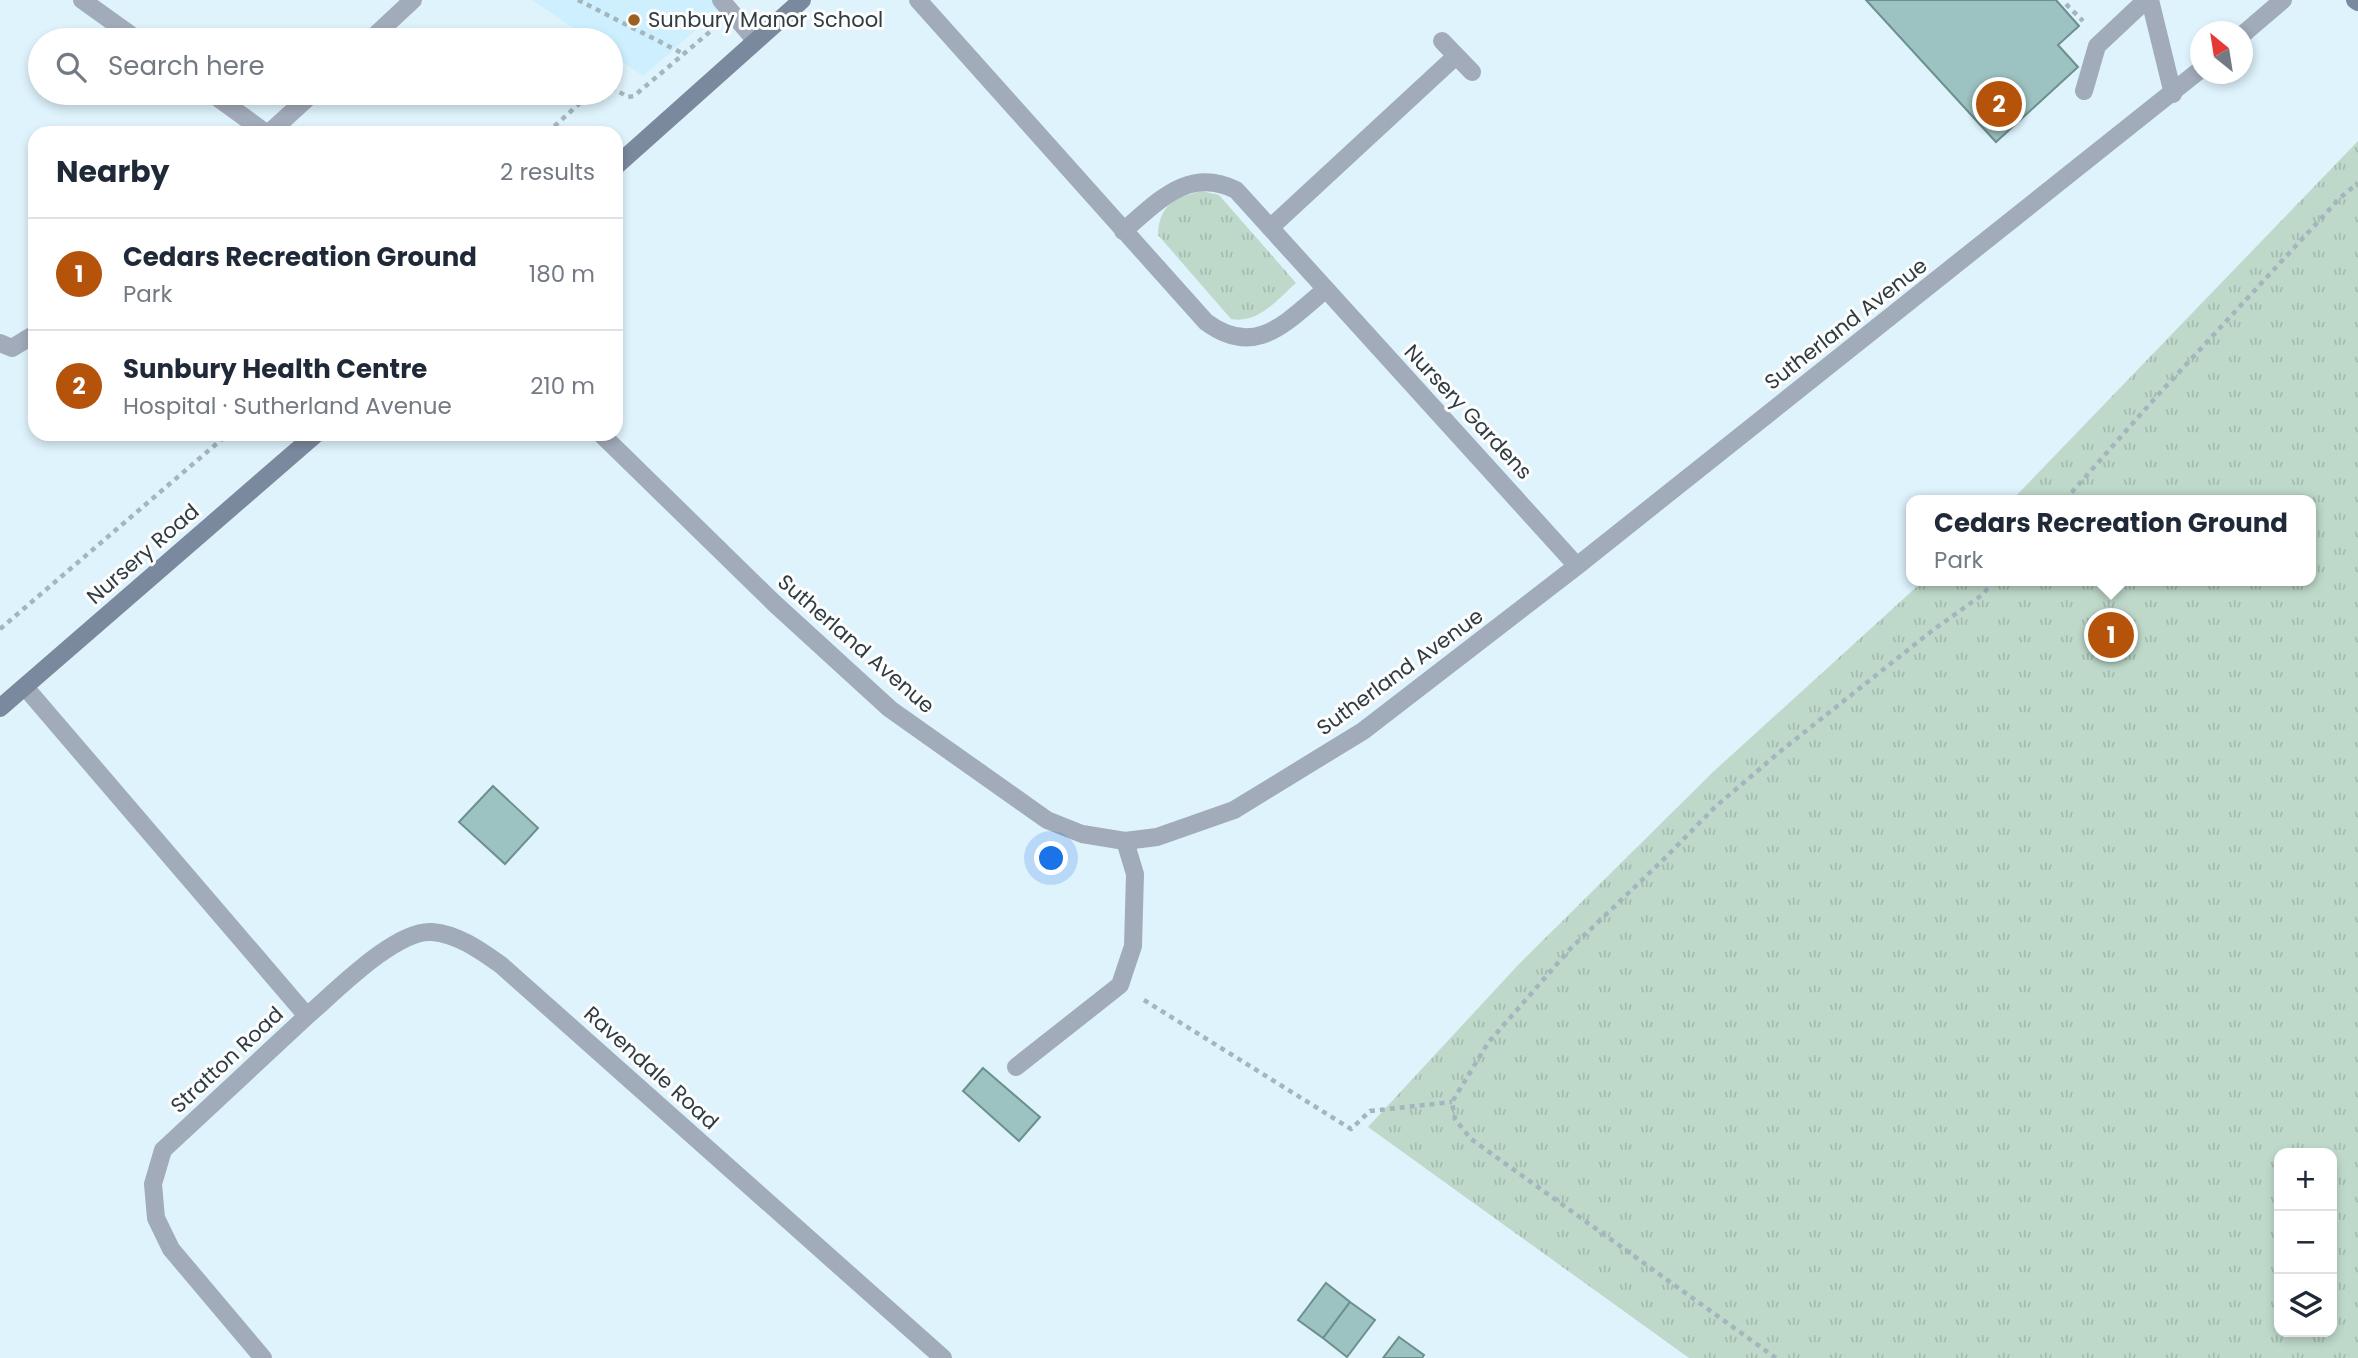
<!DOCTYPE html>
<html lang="en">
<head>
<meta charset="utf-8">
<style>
  body { margin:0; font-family:Poppins,sans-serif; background:#f6f6f7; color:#1f2937 }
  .controls { position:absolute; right:21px; bottom:21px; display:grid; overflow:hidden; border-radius:14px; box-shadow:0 4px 10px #0003 }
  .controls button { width:63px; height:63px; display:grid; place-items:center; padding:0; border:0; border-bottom:2px solid #e0e1e3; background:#fff; color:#1f2937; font:35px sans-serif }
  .compass { position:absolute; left:2190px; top:21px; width:63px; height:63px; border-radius:50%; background:#fff; box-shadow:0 4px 10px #0003; rotate:330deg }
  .you { position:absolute; left:1052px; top:859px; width:24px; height:24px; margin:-18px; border:5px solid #fff; border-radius:50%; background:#1a73e8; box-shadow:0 0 0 10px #1a73e833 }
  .badge { display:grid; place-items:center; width:46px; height:46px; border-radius:50%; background:#b45309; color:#fff; font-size:23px; font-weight:700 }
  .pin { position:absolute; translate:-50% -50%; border:4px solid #fff; box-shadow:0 2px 7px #0006 }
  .popup { position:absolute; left:1906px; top:495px; width:410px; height:91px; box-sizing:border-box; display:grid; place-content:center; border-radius:14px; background:#fff; filter:drop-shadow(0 2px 5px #0005); font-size:23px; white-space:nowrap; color:#747a83 }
  .popup b { font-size:26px; color:#1f2937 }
  .popup::after { content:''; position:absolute; left:50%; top:100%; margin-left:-14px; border:14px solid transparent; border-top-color:#fff }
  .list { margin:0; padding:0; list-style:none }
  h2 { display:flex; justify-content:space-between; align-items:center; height:91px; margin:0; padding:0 28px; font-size:30px }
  h2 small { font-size:23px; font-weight:400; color:#747a83 }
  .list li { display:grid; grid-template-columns:46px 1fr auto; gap:21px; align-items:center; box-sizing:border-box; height:112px; padding:0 28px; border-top:2px solid #e0e1e3 }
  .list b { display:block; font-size:26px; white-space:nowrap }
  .list p { margin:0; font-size:23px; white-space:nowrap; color:#747a83 }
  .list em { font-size:23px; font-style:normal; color:#747a83 }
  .icon { flex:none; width:38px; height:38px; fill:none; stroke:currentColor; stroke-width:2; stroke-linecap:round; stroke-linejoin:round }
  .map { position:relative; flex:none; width:2358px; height:1358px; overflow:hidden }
  .search { position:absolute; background:#fff; box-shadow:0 4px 10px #0003; left:28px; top:28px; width:595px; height:77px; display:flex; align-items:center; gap:18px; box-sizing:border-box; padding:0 24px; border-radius:38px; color:#747a83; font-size:26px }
  .panel { position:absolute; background:#fff; box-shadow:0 4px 10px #0003; left:28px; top:126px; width:595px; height:315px; border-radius:21px }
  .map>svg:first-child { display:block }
  .built { fill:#cdeffe }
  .grass { fill:url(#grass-tufts); fill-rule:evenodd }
  .building { fill:#9cc2c1; stroke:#6b908e; stroke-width:2 }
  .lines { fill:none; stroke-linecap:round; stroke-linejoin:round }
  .path { stroke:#a3b5bd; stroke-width:4.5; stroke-dasharray:5 5; stroke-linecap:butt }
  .lane { stroke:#a1abb9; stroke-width:18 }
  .street { stroke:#a1abb9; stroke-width:18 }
  .secondary { stroke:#7b899e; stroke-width:18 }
  .poi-dot { fill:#9c5f22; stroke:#fdfdfd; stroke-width:2.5 }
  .labels { text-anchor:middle; stroke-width:6; stroke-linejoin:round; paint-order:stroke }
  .poi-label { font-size:21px; fill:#2f3c42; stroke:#fdfdfd; text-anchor:start }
  .street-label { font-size:21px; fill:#2f3c42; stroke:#fdfdfd }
</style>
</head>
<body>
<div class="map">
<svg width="2358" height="1358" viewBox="0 0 2358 1358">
  <defs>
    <pattern id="grass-tufts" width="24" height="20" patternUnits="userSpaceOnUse" patternTransform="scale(1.75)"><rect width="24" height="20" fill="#bed9ca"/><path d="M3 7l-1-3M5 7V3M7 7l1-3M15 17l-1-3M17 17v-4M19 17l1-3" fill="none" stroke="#a4bbaf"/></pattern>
  </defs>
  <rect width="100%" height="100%" fill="#dff3fc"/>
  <path class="built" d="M532 0H730L643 76 611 54V40H591Z"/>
  <path class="grass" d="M2358 141V1358H1689L1368 1127 1519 964 1713 772 1923 581H2310V500H2012ZM2279 1153H2332V1332H2279Z
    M1202 191 1219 195 1296 283C1277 300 1258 324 1231 319L1158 235C1159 205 1175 197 1202 191Z"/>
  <path class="building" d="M1866 0H2056L2079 26 2058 45 2078 67 1996 142Z
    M493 786 538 828 505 864 459 822Z
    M983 1068 1040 1117 1019 1141 963 1091Z
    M1326 1283 1350 1302 1323 1338 1298 1320Z
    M1350 1302 1375 1320 1347 1357 1323 1338Z
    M1399 1337 1424 1355 1422 1358H1383Z"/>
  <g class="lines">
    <path class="path" d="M578 0 684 54
      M2066 4 2083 21
      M611 87 628 97 634 96 712 30
      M547 133 591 93
      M2065 500 2157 396 2341 197 2358 183
      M0 629 228 434
      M1144 1000 1351 1129 1370 1111 1452 1102
      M1776 1358 1471 1139 1455 1119 1452 1102 1488 1043 1571 948 1665 858 1715 807 1782 750 1933 630 1982 595 1994 581"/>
    <path class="lane" d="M721 0 755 40
      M2150 0 2173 94
      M370 40 413 0
      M2084 91 2097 46 2146 0
      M269 133 313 93
      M0 343 12 348 35 334"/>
    <path class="street" d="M82 0 138 40
      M918 0 1206 322C1256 359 1286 322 1325 290
      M2242 35 2283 0
      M1442 41 1472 72
      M211 93 266 133
      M1270 228 1456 56
      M1123 231C1158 202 1188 166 1236 190L1577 566
      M601 434 774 603 890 709 1047 820 1082 834 1125 841 1157 837 1234 810 1363 731 1577 566 2200 70
      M25 687 307 1016 163 1150 153 1184 156 1218 171 1249 263 1358
      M307 1016C335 992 396 929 432 932 458 934 481 951 501 965L943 1358
      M1016 1067 1120 985 1133 946 1135 874 1125 841"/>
    <path class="secondary" d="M2355 0 2358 2
      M616 166 802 0
      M0 708 316 434"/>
  </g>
  <circle class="poi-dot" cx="634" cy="20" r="7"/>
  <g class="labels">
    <g class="poi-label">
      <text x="648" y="27">Sunbury Manor School</text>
    </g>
    <g class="street-label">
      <text transform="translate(1846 324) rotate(-38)" y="7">Sutherland Avenue</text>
      <text transform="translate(1468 412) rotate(47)" y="7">Nursery Gardens</text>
      <text transform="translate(143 554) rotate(-41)" y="7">Nursery Road</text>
      <text transform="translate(856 644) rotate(41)" y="7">Sutherland Avenue</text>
      <text transform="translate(1400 672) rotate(-36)" y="7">Sutherland Avenue</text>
      <text transform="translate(227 1060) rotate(-43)" y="7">Stratton Road</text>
      <text transform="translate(651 1068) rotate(42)" y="7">Ravendale Road</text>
    </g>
  </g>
</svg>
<div class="controls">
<button>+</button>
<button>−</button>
<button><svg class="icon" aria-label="layers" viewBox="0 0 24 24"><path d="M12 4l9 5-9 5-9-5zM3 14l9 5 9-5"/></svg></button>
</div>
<svg class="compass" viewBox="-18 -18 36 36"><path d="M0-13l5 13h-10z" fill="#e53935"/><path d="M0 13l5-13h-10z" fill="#747a83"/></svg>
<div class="you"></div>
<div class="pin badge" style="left:2111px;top:635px">1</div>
<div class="popup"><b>Cedars Recreation Ground</b>Park</div>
<div class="pin badge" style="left:1999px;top:104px">2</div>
<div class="search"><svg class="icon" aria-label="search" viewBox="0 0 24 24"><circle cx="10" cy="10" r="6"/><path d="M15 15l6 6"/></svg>Search here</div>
<section class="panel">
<h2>Nearby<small>2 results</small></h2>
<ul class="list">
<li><span class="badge">1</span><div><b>Cedars Recreation Ground</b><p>Park</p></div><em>180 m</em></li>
<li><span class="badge">2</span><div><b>Sunbury Health Centre</b><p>Hospital · Sutherland Avenue</p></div><em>210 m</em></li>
</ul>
</section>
</div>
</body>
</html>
